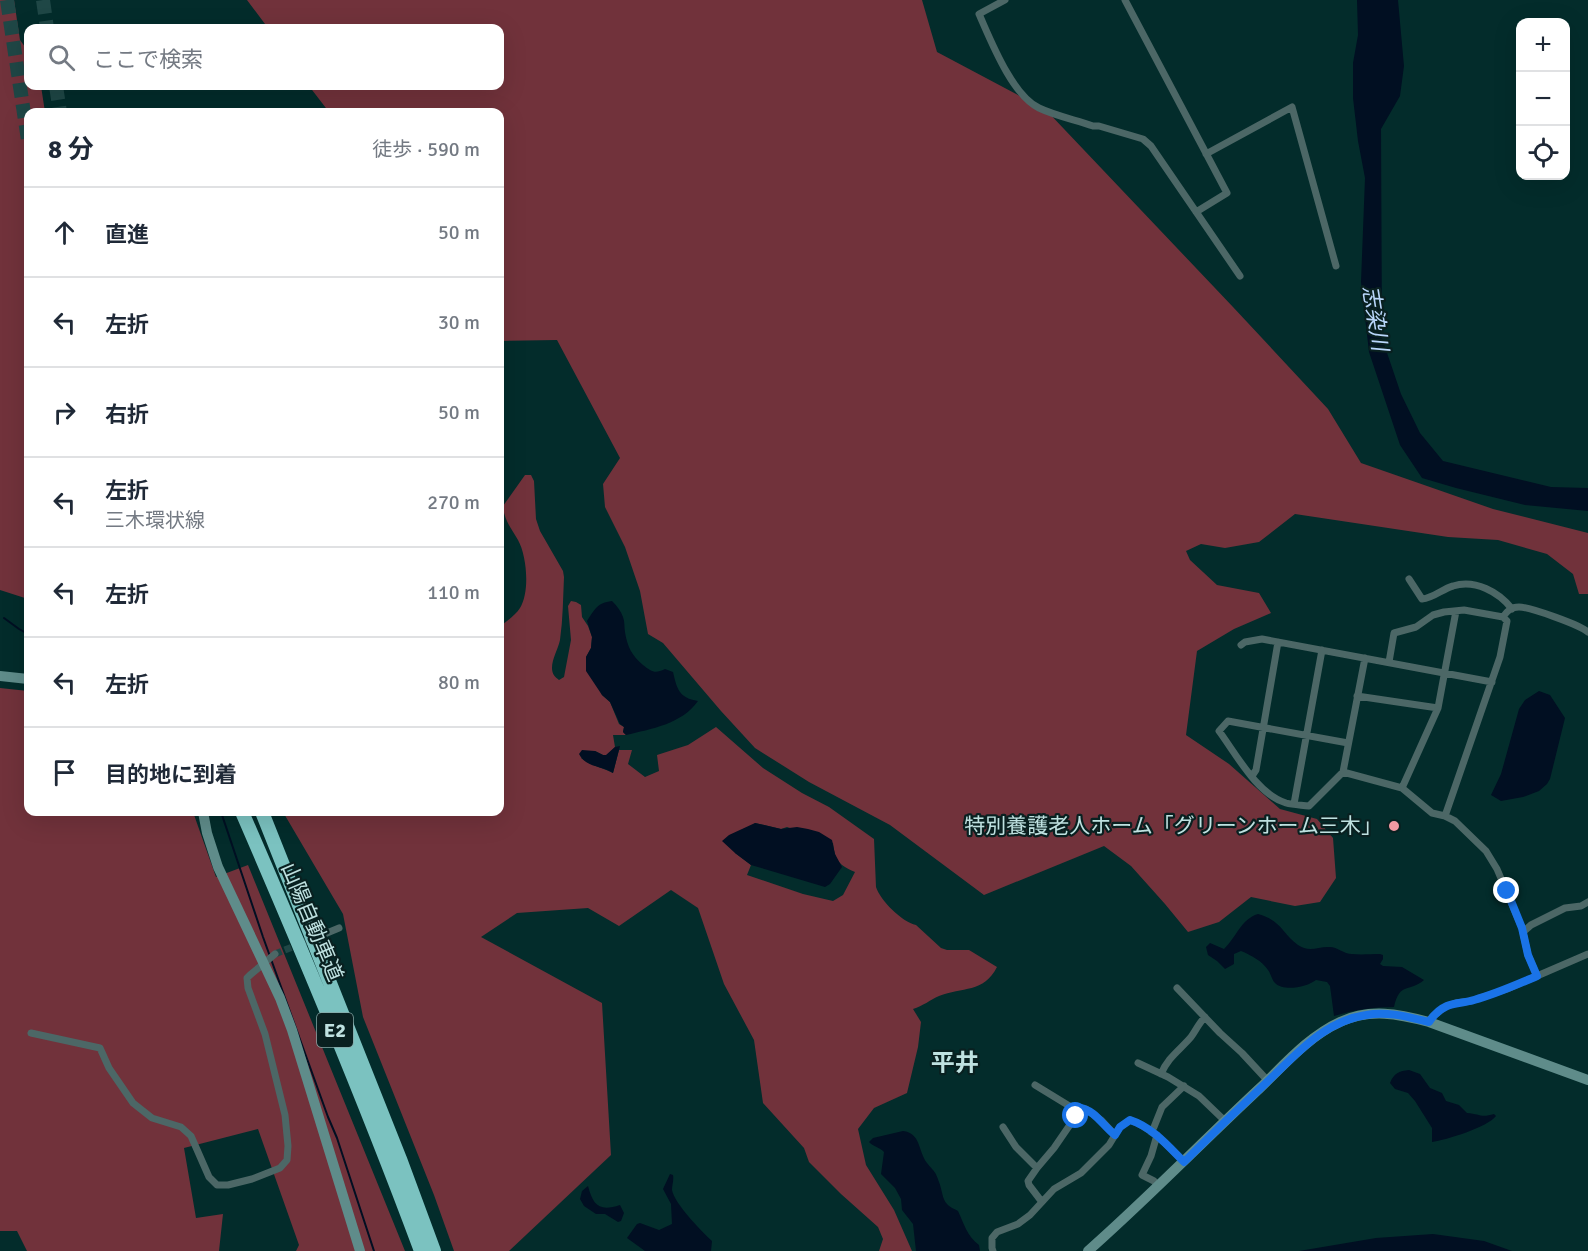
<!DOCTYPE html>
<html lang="ja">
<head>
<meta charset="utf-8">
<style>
  body { margin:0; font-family:Signika,"Noto Sans JP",sans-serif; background:#f6f6f7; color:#1f2937 }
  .controls { position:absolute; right:18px; top:18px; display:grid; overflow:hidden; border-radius:12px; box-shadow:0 6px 24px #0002 }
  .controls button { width:54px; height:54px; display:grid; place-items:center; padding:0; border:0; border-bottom:2px solid #e0e1e3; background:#fff; color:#1f2937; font:30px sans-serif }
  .stop { position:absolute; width:18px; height:18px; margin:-14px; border:4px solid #1a73e8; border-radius:50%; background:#fff }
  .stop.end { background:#1a73e8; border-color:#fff; box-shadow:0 2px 6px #0008 }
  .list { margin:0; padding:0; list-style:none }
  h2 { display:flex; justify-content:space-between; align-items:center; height:78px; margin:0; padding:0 24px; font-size:26px }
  h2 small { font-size:20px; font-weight:400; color:#747a83 }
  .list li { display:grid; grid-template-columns:39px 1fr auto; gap:18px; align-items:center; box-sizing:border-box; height:90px; padding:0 24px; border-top:2px solid #e0e1e3 }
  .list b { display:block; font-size:22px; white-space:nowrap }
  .list p { margin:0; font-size:20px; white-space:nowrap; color:#747a83 }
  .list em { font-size:20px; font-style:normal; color:#747a83 }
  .icon { flex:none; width:33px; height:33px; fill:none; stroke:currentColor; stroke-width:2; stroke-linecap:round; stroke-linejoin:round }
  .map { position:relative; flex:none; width:1588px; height:1251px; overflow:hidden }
  .search { position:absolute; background:#fff; box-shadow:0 6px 24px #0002; left:24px; top:24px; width:480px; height:66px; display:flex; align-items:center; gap:15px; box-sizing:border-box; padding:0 21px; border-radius:12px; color:#747a83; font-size:22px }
  .panel { position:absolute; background:#fff; box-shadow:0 6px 24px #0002; left:24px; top:108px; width:480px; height:708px; border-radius:12px }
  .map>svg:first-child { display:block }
  .green { fill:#71323b; fill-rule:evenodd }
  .water { fill:#010f22 }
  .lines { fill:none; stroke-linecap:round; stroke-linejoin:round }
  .stream { stroke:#010f22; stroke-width:2 }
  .street-tunnel { stroke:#1f4746; stroke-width:7; stroke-dasharray:7 3.5; stroke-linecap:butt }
  .highway-tunnel { stroke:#1f4746; stroke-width:14; stroke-dasharray:14 7; stroke-linecap:butt }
  .street { stroke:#4c6766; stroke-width:7 }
  .secondary { stroke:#5f8c8a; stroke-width:10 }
  .highway { stroke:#7bc2c0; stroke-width:14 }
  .route { stroke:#1a73e8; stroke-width:8 }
  .poi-dot { fill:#f49aa3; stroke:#092020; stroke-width:2 }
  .labels { text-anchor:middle; stroke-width:4.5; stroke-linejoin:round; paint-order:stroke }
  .shield { fill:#092020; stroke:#88a7a6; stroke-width:1.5 }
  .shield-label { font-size:20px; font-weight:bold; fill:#bfe1e0 }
  .poi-label { font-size:21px; fill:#bfe1e0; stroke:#092020; text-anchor:end }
  .street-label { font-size:21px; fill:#bfe1e0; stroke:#092020 }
  .water-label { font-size:22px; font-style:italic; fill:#b9d6fa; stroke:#092020 }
  .quarter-label { font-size:24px; font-weight:bold; fill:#bfe1e0; stroke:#092020 }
</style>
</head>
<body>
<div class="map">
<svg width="1588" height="1251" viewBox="0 0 1588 1251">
  <rect width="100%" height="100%" fill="#032c2b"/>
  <path class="green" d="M0 0H14L20 40 28 51V86H41L45 112H28V599L0 590Z
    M247 0H922L937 52 1046 110 1233 307 1328 409 1361 463 1493 509 1588 533V594H1579L1573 574 1547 554 1498 540 1448 537 1295 514 1259 542 1225 548 1201 544 1186 551 1190 560 1217 585 1259 593 1271 613 1234 629 1197 651 1186 735 1229 764 1280 809 1317 819 1333 838 1336 878 1320 902 1295 906 1251 897 1219 922 1188 932 1165 904 1131 866 1104 846 984 895 890 825 809 782 755 748 721 711 663 643 648 634 640 591 625 547 605 507 603 484 620 458 557 340 500 341V112H329L309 86H500V28H268Z
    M525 475H531L534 481 536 519 540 531 563 571 564 577C563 598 563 619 560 640 558 649 552 659 552 668 552 674 555 677 559 680L564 677 571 640 568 606 571 601 576 602 581 605 582 617 588 626 592 637 591 648 586 657 602 695 610 702 619 724 624 727 623 732 626 735H613L615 747 607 755H603L595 751 581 758C591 766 602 767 613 773L619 750H632L628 764 645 777 659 771 657 755 688 745 716 727 763 768 802 793 829 807 874 839 876 887C880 900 902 922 916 925L941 948 947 950H969L997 967C984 993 962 987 939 996 930 1000 923 1006 913 1009L921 1022 918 1047 907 1093 874 1108 858 1129 866 1165 894 1210 912 1251H879L883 1239 878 1227 841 1194 809 1162 804 1148 763 1103 754 1040 724 984 698 908 671 890 619 926 588 908 517 913 481 937 602 1003 611 1155 509 1251H454L434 1195 363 1017 343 914 283 812H500V627C506 621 515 616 520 608 530 592 527 556 518 540 511 528 504 520 503 506ZM755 823 781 829 787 827 833 843C835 861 839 865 855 872L843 895 833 901 803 894 747 875 751 865 735 853Z
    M0 688 28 691V812H193L216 877 248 865 405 1251H296L299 1245 258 1129 184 1148 196 1218 223 1214 219 1251H27L17 1231H0Z"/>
  <path class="water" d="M1357 0H1398L1404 66 1400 96 1381 129 1382 338 1401 394 1420 433 1443 461 1551 487 1588 488V511L1525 505 1456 488 1422 478 1400 445 1369 352 1361 282 1365 178 1358 141 1353 98V63L1358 35Z
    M612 601C617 606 621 611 623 617 625 622 624 627 625 632 627 646 632 656 643 665 652 672 655 674 665 669L673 672C677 689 679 698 698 701 682 724 651 729 626 735L623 732 624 727 620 724 610 702 602 695 586 671V657L591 648 592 637 587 621C595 609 597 603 612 601Z
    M1539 691 1550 695 1565 718 1550 779 1547 784 1539 791 1523 797 1501 801 1491 795 1501 774 1519 709 1525 700Z
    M620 746 613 773C602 766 585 767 579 754L582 750 595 751 603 755H606L615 747Z
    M755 823 781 829 797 827 808 829 819 832 832 840 835 854 842 867 830 884 825 887 751 865 735 853 722 841 729 835Z
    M1258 914C1281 920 1282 933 1298 945 1309 953 1319 946 1330 947 1337 947 1344 954 1352 954 1361 955 1371 954 1380 954L1383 955V959L1380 964 1383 966 1402 967 1424 980C1409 993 1400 981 1394 1007 1373 1007 1354 1010 1334 1016L1330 986 1327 982 1316 980C1307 987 1284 992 1275 983 1272 980 1271 974 1268 970 1262 961 1251 955 1241 951L1234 954V964L1225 969 1217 961 1208 955 1206 947 1210 943 1224 949C1236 938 1241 919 1258 914Z
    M1409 1070 1420 1074 1430 1088 1442 1093 1446 1101 1459 1105 1467 1113C1480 1114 1481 1118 1494 1114L1496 1116C1488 1127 1446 1140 1432 1142V1128L1415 1101 1408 1093 1395 1089 1390 1083C1394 1073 1399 1071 1409 1070Z
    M903 1131C921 1133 918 1151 927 1163 934 1172 935 1170 939 1182 942 1189 942 1199 947 1204 949 1207 955 1209 958 1211 964 1224 967 1236 979 1245L980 1251H916L913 1224 902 1210 901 1199 895 1188 881 1174 884 1152C879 1147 874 1147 869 1142L873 1138Z
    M670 1174 673 1175C674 1180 672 1185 672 1190 674 1203 702 1232 712 1241L711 1251H645L627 1238 637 1224 640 1223 659 1230 672 1224 671 1204 663 1189Z
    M588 1186C593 1205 599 1212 620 1205L624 1213 621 1221 618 1222 605 1214H596L584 1206 580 1199 582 1191Z
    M1433 1234 1484 1241 1512 1251H1299L1376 1238Z"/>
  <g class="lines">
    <path class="stream" d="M4 618 19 629 28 634
      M221 812 263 937 328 1117 337 1138 374 1251"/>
    <path class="street-tunnel" d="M275 954 327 933"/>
    <path class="highway-tunnel" d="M7 0 28 140
      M43 0 47 28
      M56 86 60 112"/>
    <path class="street" d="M1005 0 979 14C991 41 1012 95 1039 108 1056 116 1076 120 1093 126H1099L1143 139 1151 146 1240 276
      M1125 0 1227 193 1196 212
      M1206 154 1292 107 1336 266
      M1409 579 1422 599C1434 598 1442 589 1453 586 1475 579 1499 592 1512 609
      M1503 617C1507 611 1511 607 1519 607 1530 607 1580 625 1588 632
      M1241 645 1245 642 1262 639 1492 682
      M1357 696 1438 708
      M1348 743 1228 721 1219 731C1236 754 1257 794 1286 803 1293 805 1302 805 1309 806L1343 772 1402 788 1432 813 1445 816 1500 657 1507 621 1503 617 1464 610 1444 612 1433 615 1416 627 1394 633 1389 662
      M1343 772 1365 658
      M1252 776 1256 770 1278 642
      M1402 788 1438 708 1456 611
      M1294 804 1322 650
      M1445 816 1455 821 1486 851 1497 869 1522 928 1528 955 1537 976
      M1523 932 1531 925 1565 908 1581 906 1588 902
      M327 933 339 928
      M1177 988 1220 1033 1242 1053 1268 1081
      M1429 1022 1432 1017 1445 1007 1456 1003 1471 1001 1507 989 1588 954
      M31 1033 100 1048 109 1068 133 1103 152 1118 181 1127 191 1136 209 1177 217 1185H228L252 1179 280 1168 287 1160 288 1146 285 1115 265 1034 248 988 247 978 250 975 275 954
      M1138 1063 1168 1077 1199 1096 1225 1121
      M1161 1074C1168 1057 1180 1050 1191 1037 1196 1030 1199 1023 1205 1017
      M1035 1085 1071 1107 1086 1109 1101 1120 1115 1135
      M1003 1127 1016 1147 1037 1168
      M1151 1132 1154 1127 1162 1107 1184 1086
      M1157 1135 1151 1156 1142 1175 1154 1181 1158 1186
      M1042 1202 1029 1185 1028 1181 1037 1168 1054 1148 1076 1116 1080 1108
      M993 1251 992 1248V1238L997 1232 1018 1224 1030 1215 1054 1189 1081 1173 1109 1145 1120 1127 1130 1120C1152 1128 1168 1146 1184 1162"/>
    <path class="secondary" d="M0 676 28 679
      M203 812 207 833 218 867 280 998 292 1030 360 1251
      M1088 1251C1147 1199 1202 1142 1260 1088 1284 1065 1309 1036 1340 1022 1370 1008 1399 1014 1429 1022L1588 1080"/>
    <path class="highway" d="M242 812C305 957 366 1103 421 1251
      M262 812 400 1159 434 1251"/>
  </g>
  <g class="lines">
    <path class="route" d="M1076 1116 1080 1108C1095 1110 1103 1126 1115 1135L1120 1127 1130 1120C1152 1127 1168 1146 1184 1162 1211 1135 1238 1109 1266 1083 1296 1055 1324 1021 1366 1015 1388 1011 1408 1017 1429 1022 1433 1016 1440 1009 1447 1006 1456 1002 1465 1003 1474 1000 1496 994 1516 985 1537 976L1528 955 1522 928 1507 891"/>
  </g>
  <circle class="poi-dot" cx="1394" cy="826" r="6"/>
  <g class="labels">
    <rect class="shield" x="317" y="1013" width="36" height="34" rx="4.5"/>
    <g class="shield-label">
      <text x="335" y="1037">E2</text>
    </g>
    <g class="poi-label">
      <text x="1382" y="833">特別養護老人ホーム「グリーンホーム三木」</text>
    </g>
    <g class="street-label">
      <text transform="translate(312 922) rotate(67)" y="7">山陽自動車道</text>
    </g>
    <g class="water-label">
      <text transform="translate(1376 318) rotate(81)" y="8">志染川</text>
    </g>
    <g class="quarter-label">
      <text x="955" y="1071">平井</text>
    </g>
  </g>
</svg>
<div class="controls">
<button>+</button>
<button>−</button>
<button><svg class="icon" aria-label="locate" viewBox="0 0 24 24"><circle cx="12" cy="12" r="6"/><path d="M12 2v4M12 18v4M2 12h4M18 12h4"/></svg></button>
</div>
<div class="stop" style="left:1076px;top:1116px"></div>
<div class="stop end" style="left:1507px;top:891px"></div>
<div class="search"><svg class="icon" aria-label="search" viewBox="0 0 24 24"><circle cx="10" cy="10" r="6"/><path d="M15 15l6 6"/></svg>ここで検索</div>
<section class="panel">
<h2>8 分<small>徒歩 · 590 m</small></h2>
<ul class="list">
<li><svg class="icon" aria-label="ahead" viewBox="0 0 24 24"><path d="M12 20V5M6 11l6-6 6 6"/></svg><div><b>直進</b></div><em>50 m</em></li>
<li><svg class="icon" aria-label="left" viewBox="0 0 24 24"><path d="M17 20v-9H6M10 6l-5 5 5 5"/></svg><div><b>左折</b></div><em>30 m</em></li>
<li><svg class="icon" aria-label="right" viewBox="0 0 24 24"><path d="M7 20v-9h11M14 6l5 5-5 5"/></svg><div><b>右折</b></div><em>50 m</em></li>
<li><svg class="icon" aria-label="left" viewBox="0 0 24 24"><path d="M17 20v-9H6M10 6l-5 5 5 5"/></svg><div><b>左折</b><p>三木環状線</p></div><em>270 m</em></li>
<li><svg class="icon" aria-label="left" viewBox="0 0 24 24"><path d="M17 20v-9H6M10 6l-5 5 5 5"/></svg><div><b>左折</b></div><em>110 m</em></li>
<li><svg class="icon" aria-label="left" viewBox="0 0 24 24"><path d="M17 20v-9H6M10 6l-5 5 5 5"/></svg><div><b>左折</b></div><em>80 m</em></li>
<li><svg class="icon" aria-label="arrive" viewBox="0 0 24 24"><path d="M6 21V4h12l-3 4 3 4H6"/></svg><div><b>目的地に到着</b></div></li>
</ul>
</section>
</div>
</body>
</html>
